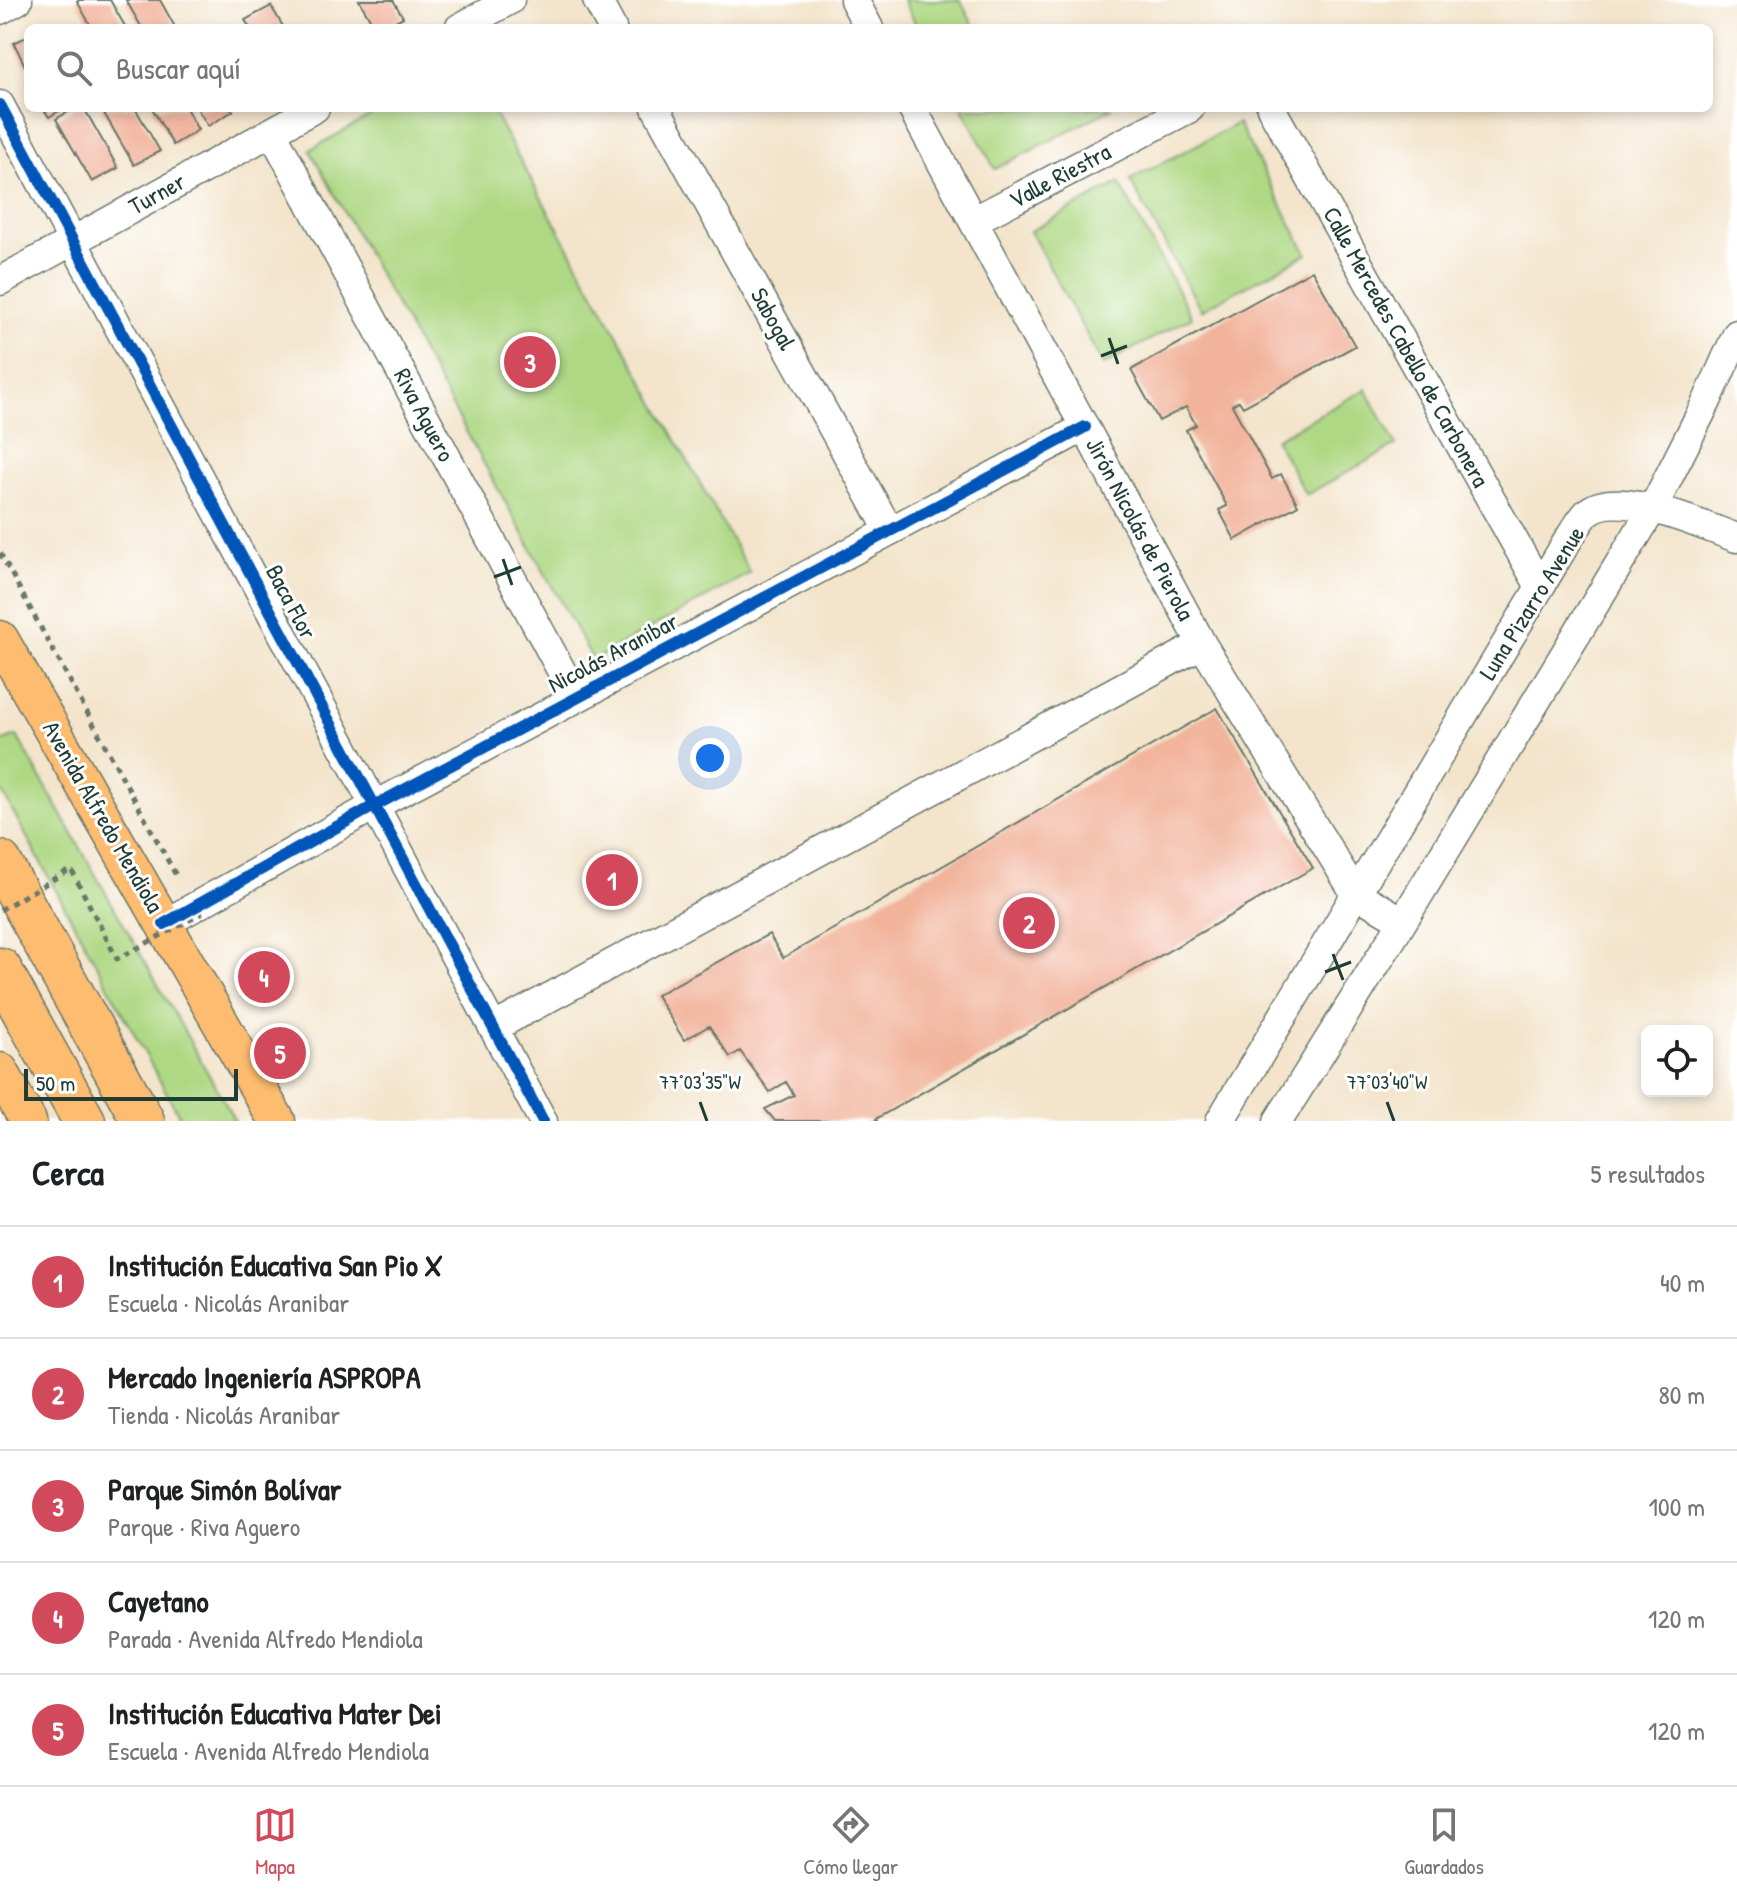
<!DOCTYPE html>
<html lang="es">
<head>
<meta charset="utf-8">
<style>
  body { margin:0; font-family:"Patrick Hand",sans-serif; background:#f2f2f2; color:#202124 }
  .controls { position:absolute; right:24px; bottom:24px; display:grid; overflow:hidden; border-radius:12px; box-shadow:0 4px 12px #0003 }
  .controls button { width:72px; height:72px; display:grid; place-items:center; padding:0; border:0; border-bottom:2px solid #e0e0e0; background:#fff; color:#202124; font:40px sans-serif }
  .scale { position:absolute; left:24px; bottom:20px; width:214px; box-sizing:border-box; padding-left:8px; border:4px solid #1f3d34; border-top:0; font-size:22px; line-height:28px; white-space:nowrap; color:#1f3d34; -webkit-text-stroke:6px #fff; paint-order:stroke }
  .you { position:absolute; left:710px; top:758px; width:28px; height:28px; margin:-20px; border:6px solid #fff; border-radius:50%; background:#1a73e8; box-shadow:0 0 0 12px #1a73e833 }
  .badge { display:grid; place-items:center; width:52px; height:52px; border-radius:50%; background:#d1495b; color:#fff; font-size:26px; font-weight:700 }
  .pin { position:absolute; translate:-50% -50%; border:4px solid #fff; box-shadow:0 2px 8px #0006 }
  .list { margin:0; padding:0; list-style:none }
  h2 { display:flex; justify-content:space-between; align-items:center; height:104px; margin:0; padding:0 32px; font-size:34px }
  h2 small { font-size:26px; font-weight:400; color:#757577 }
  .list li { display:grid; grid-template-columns:52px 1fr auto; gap:24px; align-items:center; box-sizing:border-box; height:112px; padding:0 32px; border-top:2px solid #e0e0e0 }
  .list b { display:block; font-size:30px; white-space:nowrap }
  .list p { margin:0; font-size:26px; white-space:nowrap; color:#757577 }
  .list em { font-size:26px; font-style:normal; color:#757577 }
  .icon { flex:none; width:44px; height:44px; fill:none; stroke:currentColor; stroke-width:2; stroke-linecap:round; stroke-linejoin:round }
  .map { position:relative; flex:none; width:1737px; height:1121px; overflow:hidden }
  .search { position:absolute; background:#fff; box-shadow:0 4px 12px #0003; left:24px; right:24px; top:24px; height:88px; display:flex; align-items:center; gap:20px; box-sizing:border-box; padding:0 28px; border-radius:12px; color:#757577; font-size:30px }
  .sheet { height:664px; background:#fff }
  nav { display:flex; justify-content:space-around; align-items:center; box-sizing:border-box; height:112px; border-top:2px solid #e0e0e0; background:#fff; font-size:22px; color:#757577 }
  nav a { display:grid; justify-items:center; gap:4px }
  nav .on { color:#d1495b }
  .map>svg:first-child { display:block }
  .green { fill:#aed883; stroke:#668a5c; stroke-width:2 }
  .building { fill:#f2b39b }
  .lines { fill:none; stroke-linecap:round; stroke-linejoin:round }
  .minor-casing { stroke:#697769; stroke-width:31 }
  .major-casing { stroke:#697769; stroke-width:39 }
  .highway-casing { stroke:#697769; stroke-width:45 }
  .path { stroke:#697769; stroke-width:5; stroke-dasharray:6 6; stroke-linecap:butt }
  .minor { stroke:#fff; stroke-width:28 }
  .major { stroke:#fdbc6f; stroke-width:36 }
  .highway { stroke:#fdbc6f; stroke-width:42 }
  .path-bridge { stroke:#697769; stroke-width:5; stroke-dasharray:6 6; stroke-linecap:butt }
  .cycleway-casing { stroke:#fff; stroke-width:17 }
  .cycleway { stroke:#0057b8; stroke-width:12 }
  .ticks { fill:none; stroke:#1f3d34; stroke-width:3 }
  .labels { text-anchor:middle; stroke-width:6; stroke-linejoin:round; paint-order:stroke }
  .street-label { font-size:24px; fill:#1f3d34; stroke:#fff }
  .ticks-label { font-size:20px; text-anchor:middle; fill:#1f3d34; stroke:#fff; stroke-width:6; stroke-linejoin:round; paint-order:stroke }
</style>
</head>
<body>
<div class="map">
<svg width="1737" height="1121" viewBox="0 0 1737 1121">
  <rect width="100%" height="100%" fill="#fff"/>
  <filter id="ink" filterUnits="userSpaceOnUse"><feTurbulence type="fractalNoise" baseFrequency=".0125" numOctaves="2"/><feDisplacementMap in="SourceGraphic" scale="16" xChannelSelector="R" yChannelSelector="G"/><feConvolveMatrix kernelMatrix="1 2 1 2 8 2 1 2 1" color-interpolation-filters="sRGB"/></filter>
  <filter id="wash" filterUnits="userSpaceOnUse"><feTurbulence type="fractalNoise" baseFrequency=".006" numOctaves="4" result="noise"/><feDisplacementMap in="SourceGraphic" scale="32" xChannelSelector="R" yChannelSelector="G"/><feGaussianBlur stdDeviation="1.8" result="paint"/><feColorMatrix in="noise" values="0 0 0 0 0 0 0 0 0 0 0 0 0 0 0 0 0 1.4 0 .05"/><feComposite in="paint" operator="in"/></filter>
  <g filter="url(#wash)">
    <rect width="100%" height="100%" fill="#f3e4cb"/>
    <path class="green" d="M903 0H960L975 28H918Z
      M385 108H491L750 573 593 660 310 150Z
      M962 108H1113L995 169Z
      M1238 123 1307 254 1201 310 1130 180Z
      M1119 183 1192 317 1103 365 1030 231Z
      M1366 389 1396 445 1306 495 1275 439Z
      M17 736 235 1121H182L0 788V742Z"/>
    <g id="blocks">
      <path class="building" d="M79 0H110L126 28H92L77 1Z
        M126 0H160L175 27 142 28Z
        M359 0H393L403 17 383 28H375Z
        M271 6 284 28H250L245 20Z
        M28 36V64L25 66 14 43Z
        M43 108H64L49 117Z
        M75 108H84L118 168 92 182 56 119Z
        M101 108H135L160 151 134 165Z
        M152 108H186L198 130 173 145Z
        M197 108H232L233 111 208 126Z
        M1312 270 1355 346 1243 407 1239 401 1232 405 1272 479 1281 474 1298 505 1235 540 1219 510 1227 506 1186 430 1196 425 1186 407 1159 421 1131 370Z
        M1217 708 1313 868 876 1119 877 1121H775L765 1109 794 1095 786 1082 770 1092 740 1051 730 1057 709 1026 684 1040 656 995 769 934 783 958Z"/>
    </g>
  </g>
  <g filter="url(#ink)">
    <use href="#blocks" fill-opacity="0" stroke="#697769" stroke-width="2"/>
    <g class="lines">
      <defs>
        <path id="minor" d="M597 0 612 28
          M854 0 869 28
          M0 10 18 0
          M459 28 510 0
          M0 105 543 1121
          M656 108 889 530
          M912 108 1202 644 1355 893 1403 921
          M1271 108 1540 587
          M272 132 576 698
          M973 221 1190 108
          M0 281 315 108
          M164 924 374 806 1085 427
          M493 1028 1202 644
          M1220 1121 1540 587C1552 568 1573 528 1587 513 1615 485 1705 527 1737 538
          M1278 1121 1403 921 1653 508 1707 401 1737 334"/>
        <path id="major" d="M0 639 277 1121
          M0 1071 28 1121"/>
        <path id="highway" d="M0 862 143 1121
          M0 969 84 1121"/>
      </defs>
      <use href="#minor" class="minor-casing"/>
      <use href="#major" class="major-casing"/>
      <use href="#highway" class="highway-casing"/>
      <path class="path" d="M0 553 178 879"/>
      <use href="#minor" class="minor"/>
      <use href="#major" class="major"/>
      <use href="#highway" class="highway"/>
      <path class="path-bridge" d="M0 910 71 869 117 959 203 913"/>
      <defs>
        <path id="cycleway" d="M0 105 543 1121
          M164 924 374 806 1085 427"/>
      </defs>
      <use href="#cycleway" class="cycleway-casing"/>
      <use href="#cycleway" class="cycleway"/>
    </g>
  </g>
  <path class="ticks" d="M1109 338 1118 364M1101 356 1127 346M503 559 512 585M494 577 521 567M1333 954 1343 980M1325 972 1351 962M700 1102 707 1121M1387 1102 1394 1121"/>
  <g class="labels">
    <g class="street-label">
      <text transform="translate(1060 176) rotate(-28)" y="8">Valle Riestra</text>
      <text transform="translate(157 194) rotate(-29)" y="8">Turner</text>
      <text transform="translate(773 319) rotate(61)" y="8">Sabogal</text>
      <text transform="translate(1406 347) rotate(61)" y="8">Calle Mercedes Cabello de Carbonera</text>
      <text transform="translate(424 415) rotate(62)" y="8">Riva Aguero</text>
      <text transform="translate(1140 529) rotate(62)" y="8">Jirón Nicolás de Pierola</text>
      <text transform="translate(291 602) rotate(62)" y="8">Baca Flor</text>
      <text transform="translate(1532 603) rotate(-58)" y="8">Luna Pizarro Avenue</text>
      <text transform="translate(613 653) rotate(-28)" y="8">Nicolás Aranibar</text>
      <text transform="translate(103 817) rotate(60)" y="8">Avenida Alfredo Mendiola</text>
    </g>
  </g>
  <g class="ticks-label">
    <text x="700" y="1089">77°03'35"W</text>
    <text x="1387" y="1089">77°03'40"W</text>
  </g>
</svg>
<div class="controls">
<button><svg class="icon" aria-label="locate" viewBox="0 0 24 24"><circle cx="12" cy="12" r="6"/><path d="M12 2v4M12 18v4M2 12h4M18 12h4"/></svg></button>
</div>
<div class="scale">50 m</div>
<div class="you"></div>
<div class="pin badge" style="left:612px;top:880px">1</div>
<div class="pin badge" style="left:1029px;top:923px">2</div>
<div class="pin badge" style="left:530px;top:362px">3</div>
<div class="pin badge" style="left:264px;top:977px">4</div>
<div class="pin badge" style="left:280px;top:1053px">5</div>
<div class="search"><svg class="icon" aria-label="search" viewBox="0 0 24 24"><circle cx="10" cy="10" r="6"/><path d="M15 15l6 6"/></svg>Buscar aquí</div>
</div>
<section class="sheet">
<h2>Cerca<small>5 resultados</small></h2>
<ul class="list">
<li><span class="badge">1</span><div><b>Institución Educativa San Pio X</b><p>Escuela · Nicolás Aranibar</p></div><em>40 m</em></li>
<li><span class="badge">2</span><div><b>Mercado Ingeniería ASPROPA</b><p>Tienda · Nicolás Aranibar</p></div><em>80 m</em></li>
<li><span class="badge">3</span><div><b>Parque Simón Bolívar</b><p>Parque · Riva Aguero</p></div><em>100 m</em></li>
<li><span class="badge">4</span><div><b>Cayetano</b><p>Parada · Avenida Alfredo Mendiola</p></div><em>120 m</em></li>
<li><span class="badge">5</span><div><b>Institución Educativa Mater Dei</b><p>Escuela · Avenida Alfredo Mendiola</p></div><em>120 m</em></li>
</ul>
</section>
<nav>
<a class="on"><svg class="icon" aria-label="map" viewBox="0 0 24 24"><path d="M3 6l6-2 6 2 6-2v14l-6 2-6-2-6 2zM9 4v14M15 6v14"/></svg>Mapa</a>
<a><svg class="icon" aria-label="directions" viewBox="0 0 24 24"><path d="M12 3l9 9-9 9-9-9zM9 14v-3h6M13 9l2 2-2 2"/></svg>Cómo llegar</a>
<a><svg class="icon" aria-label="saved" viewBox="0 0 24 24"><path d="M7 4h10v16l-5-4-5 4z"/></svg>Guardados</a>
</nav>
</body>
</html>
